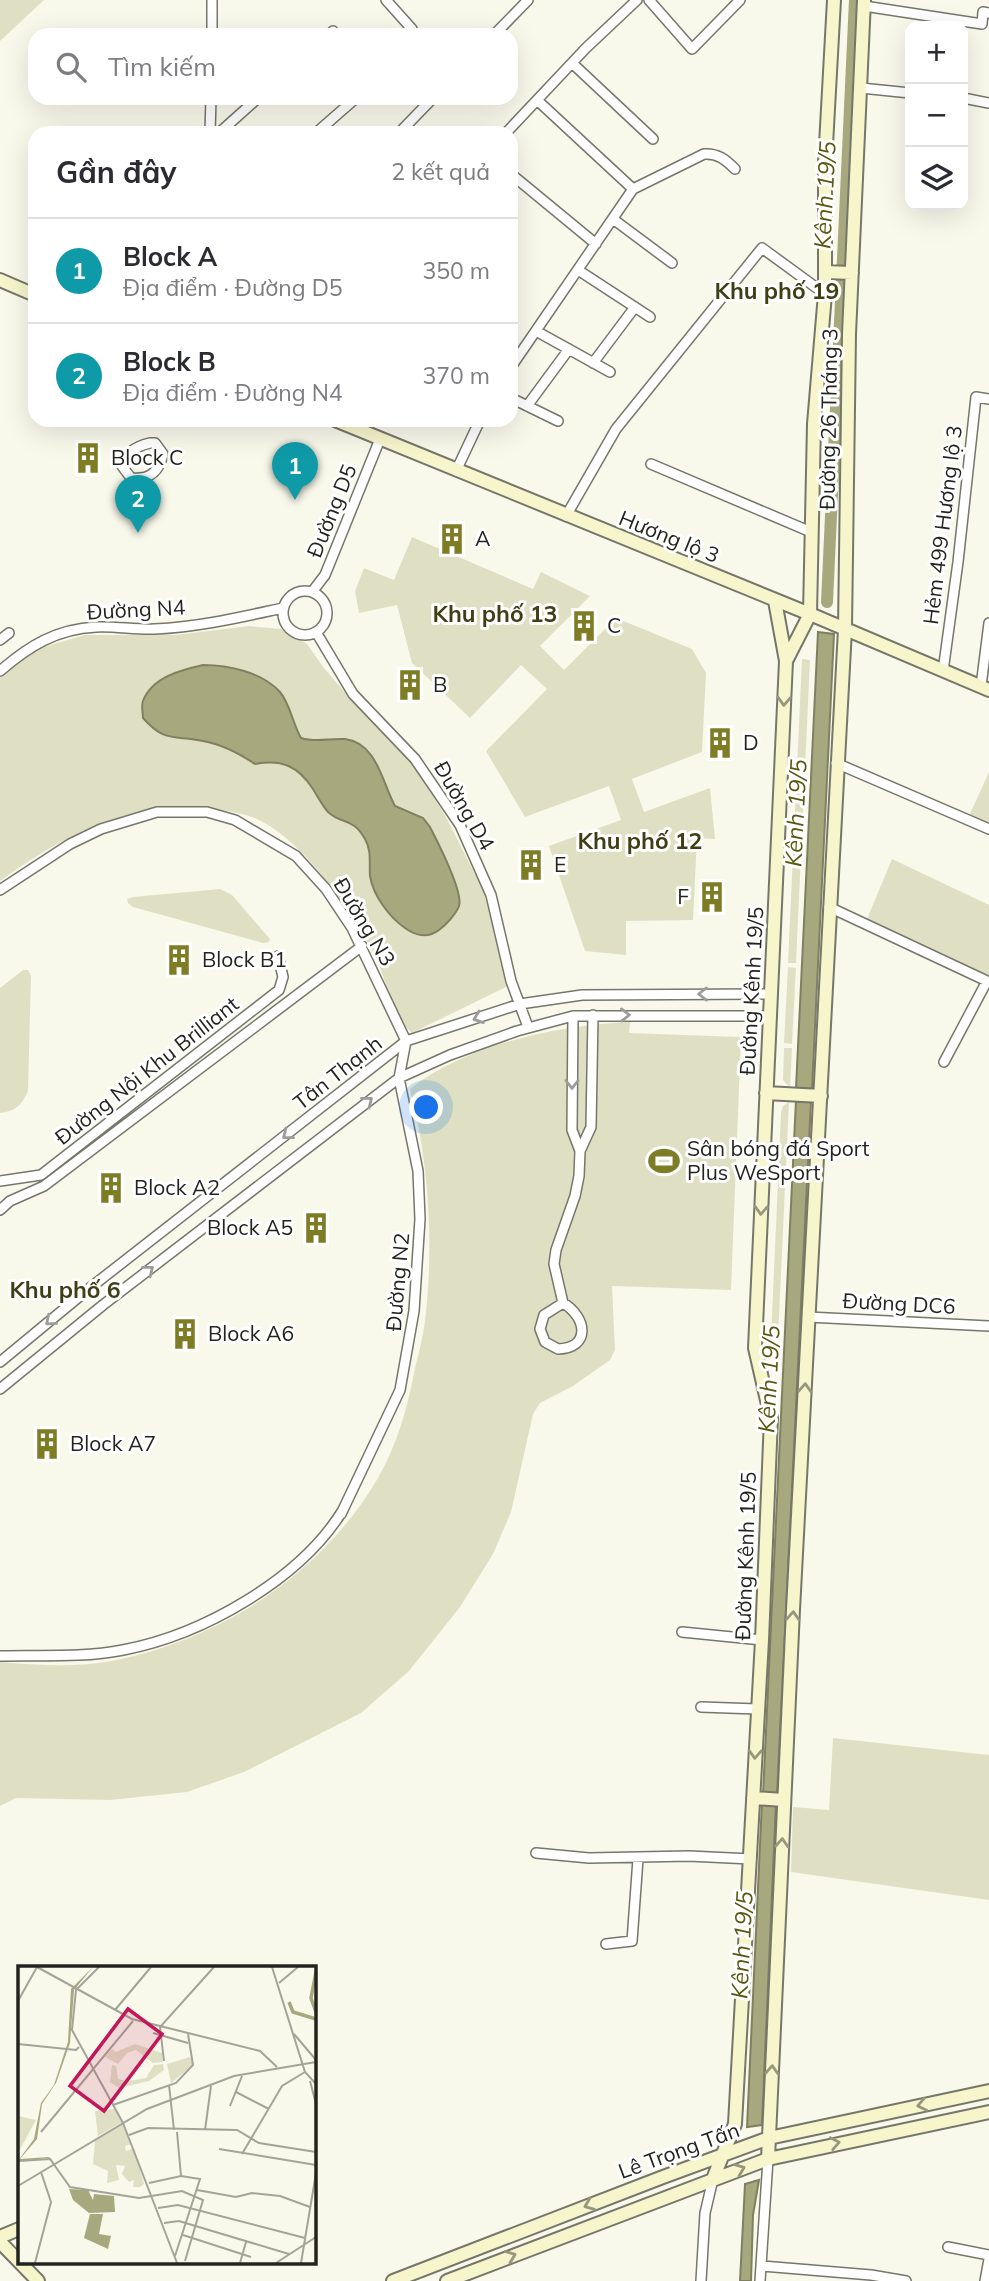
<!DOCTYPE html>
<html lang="vi">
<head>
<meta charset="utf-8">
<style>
  body { margin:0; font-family:Mulish,sans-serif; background:#f7f7f7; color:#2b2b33 }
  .controls { position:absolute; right:21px; top:21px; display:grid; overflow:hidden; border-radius:14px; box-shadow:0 7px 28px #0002 }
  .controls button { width:63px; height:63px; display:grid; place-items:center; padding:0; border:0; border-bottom:2px solid #e1e1e2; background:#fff; color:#2b2b33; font:35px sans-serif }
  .you { position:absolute; left:427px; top:1108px; width:24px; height:24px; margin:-18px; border:5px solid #fff; border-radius:50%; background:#1a73e8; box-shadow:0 0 0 10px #1a73e833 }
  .badge { display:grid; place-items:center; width:46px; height:46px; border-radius:50%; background:#0f766e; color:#fff; font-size:23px; font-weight:700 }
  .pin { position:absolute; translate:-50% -58px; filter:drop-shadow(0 2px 4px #0008) }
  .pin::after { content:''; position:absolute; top:37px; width:24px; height:21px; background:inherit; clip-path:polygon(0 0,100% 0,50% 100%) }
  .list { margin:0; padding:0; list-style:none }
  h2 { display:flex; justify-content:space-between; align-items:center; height:91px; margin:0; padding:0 28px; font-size:30px }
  h2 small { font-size:23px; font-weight:400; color:#7c7c81 }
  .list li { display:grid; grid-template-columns:46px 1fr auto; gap:21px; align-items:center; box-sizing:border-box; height:105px; padding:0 28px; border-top:2px solid #e1e1e2 }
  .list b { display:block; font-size:26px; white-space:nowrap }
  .list p { margin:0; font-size:23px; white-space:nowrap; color:#7c7c81 }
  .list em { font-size:23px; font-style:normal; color:#7c7c81 }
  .icon { flex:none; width:38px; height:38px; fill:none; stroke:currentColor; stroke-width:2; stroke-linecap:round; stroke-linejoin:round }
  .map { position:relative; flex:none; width:989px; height:2281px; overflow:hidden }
  .search { position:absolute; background:#fff; box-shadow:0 7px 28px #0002; left:28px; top:28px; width:490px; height:77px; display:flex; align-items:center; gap:18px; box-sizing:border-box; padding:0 24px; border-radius:21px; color:#7c7c81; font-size:26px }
  .panel { position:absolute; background:#fff; box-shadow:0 7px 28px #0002; left:28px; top:126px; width:490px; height:301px; border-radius:21px }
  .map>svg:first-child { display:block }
  .green { fill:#dfe0c3 }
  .water { fill:#a7a87d; stroke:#808061; stroke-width:2 }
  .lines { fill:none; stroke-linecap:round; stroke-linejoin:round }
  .canal { stroke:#a7a87d; stroke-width:12 }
  .street-casing { stroke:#76766a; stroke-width:12 }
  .secondary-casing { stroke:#76766a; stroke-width:16 }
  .street { stroke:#fff; stroke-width:9 }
  .secondary { stroke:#f6f5cc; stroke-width:12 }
  .oneway { stroke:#98977e }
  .oneway2 { stroke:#9c9c9a }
  .labels { text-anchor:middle; stroke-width:6; stroke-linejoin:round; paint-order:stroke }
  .street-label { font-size:21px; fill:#24241f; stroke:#fff }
  .poi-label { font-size:21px; fill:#24241f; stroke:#fff; text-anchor:start }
  .water-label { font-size:23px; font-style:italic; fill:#595810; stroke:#fff }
  .neighbourhood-label { font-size:23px; font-weight:bold; fill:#3f3f16; stroke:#fff }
  .inset-river { fill:none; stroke:#a7a87d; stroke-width:3.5 }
  .inset-road { fill:none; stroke:#a3a499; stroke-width:2 }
  .view { fill:#c2185b; fill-opacity:0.15; stroke:#c2185b; stroke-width:3.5 }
  .inset-edge { fill:none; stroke:#24241f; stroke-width:3.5 }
</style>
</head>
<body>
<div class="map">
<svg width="989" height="2281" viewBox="0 0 989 2281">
  <rect width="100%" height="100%" fill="#f8f9eb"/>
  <path class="green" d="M0 0H44L0 41Z
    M412 537 533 589 541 572 590 596 540 646 564 670 616 618 692 649 706 673 702 752 632 779 644 812 710 788 715 839 697 838 693 920 626 921V955L585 951 549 846 621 820 609 786 525 817 486 751 547 689 521 665 470 718 412 663 397 605 359 613 355 591 364 568 394 580Z
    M249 626 281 629 307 644 324 668 355 704 402 747 446 817 484 892 508 986 412 1033C392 1016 388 986 378 963 372 948 362 935 354 921 333 885 295 837 257 819 246 814 232 812 221 810 140 795 63 835 0 881V678L36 649 85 635H175Z
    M802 659 810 660 796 963H788Z
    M989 772V825L969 816Z
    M892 859 989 905V977L867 919Z
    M220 889 232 895 270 939 269 942 263 943 133 907 128 903 127 899 133 897Z
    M788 967 796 968 792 1044 784 1043Z
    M23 970H28L31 976 28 1091C21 1106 16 1111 0 1113V988Z
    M630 1022 629 1033 741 1037 731 1290 612 1286 615 1350 610 1360 573 1386 540 1403 533 1414 511 1512 493 1554 460 1607 409 1671 361 1713 244 1772 187 1792 110 1800 16 1798 0 1806V1662C36 1665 75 1668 111 1661 220 1640 322 1574 378 1478 397 1445 407 1409 414 1373 418 1355 423 1338 425 1321 434 1245 429 1162 410 1089 467 1044 559 1025 630 1022Z
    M784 1048H792L790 1088 783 1080Z
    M789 1102 778 1338H771L781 1113 783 1106Z
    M833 1738 989 1755V1900L791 1872 793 1807 829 1810Z"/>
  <path class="water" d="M818 632 834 634 812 1089 796 1088Z
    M203 665C228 665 262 672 280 692 290 704 293 724 301 738 317 743 329 738 345 739 377 743 382 782 395 806L423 818 430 827C437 841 464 892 459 906 456 914 446 925 439 930 427 939 416 936 405 928 389 917 373 895 370 876 369 863 372 851 365 839 353 817 342 825 328 812 322 805 318 797 313 789 298 766 282 759 255 764 240 754 220 744 203 741 174 735 165 743 143 718 143 713 141 706 143 701 152 677 181 670 203 665Z
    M796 1100 811 1101 777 1794H763Z
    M762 1801 776 1802 762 2125 747 2127Z
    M759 2180 753 2215 751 2281H740L745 2184Z"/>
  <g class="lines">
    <path class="canal" d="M827 602 855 0"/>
    <defs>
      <path id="street" d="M386 0 412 29
        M649 0 692 49 740 0
        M864 6 982 24 983 12 989 13
        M212 35V0
        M329 35 333 31
        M494 35 528 0
        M572 63 653 139
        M861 88 910 93
        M963 98 989 103
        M537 100 633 189
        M210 133 211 98
        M219 133 258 98
        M316 133 356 98
        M399 133 433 98
        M506 133 586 48 637 0
        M511 174 596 244
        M633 189 704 154C718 153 726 160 735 169
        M613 219 672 263
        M578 270 650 317
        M536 331 610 372
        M593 363 635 307
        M511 367 633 189
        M511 398 558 421
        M527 406 569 349
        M150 443H155L163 454C159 472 150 480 131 478L122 466C125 453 137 446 150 443Z
        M651 464 811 532
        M456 471 480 420
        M566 516 616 429 762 248 825 294
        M283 613a22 22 0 1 1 44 0a22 22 0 1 1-44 0Z
        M312 592 325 575 380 439
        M316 632 353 694 415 759 460 825 491 895 511 981 528 1027
        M0 640 9 633
        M0 671C29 646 56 629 96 627 116 626 136 630 155 629 199 627 241 617 283 608
        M943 671 958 562 976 397 989 399
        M981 686 989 623
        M836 763 989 829
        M0 890 70 844 101 829 157 812H207L235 820 296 856 326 889 352 928 406 1041 399 1078 418 1171 420 1219 414 1311 400 1390 341 1514
        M829 907 989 982
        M944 1062 987 981
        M580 1151 591 1127 593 1015
        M0 1181 41 1175 279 990 283 977 278 956
        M0 1210 10 1201 44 1186 362 946
        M563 1303 554 1264 556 1250 575 1196 579 1176 580 1151 572 1130 573 1016
        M563 1303C587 1317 591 1348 558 1349L545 1342 540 1329 544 1315Z
        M808 1317 989 1326
        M0 1362 86 1291 406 1041 520 1004 582 995 771 994
        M0 1389 103 1305 399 1078 450 1055 517 1031 573 1016H770
        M682 1632 762 1640
        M0 1656C40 1655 83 1658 123 1650 202 1635 300 1580 343 1510
        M701 1707 757 1709
        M536 1853 589 1858 689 1856 751 1859
        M606 1944 632 1941 638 1859
        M948 2247 989 2255
        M762 2266 871 2275 906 2281
        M701 2281 705 2213 713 2179
        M760 2281 768 2159
        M985 2281 989 2259"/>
      <path id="secondary" d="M825 272 852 273
        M0 280 35 295
        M335 420 810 614 989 690
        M775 601 786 661
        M766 1093 821 1096
        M753 1798 784 1800
        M768 2159 793 1610 845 629 849 334 864 0
        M713 2179 735 2124 762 1640 771 1418 755 1348 786 661 810 614 814 424 825 294V163L834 0
        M0 2237 19 2229
        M0 2242 38 2281
        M393 2281 663 2177 769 2138 989 2091
        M447 2281 768 2159 989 2112"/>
    </defs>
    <use href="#street" class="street-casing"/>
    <use href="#secondary" class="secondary-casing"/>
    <use href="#street" class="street"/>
    <use href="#secondary" class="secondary"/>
  </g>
  <defs><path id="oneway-chevron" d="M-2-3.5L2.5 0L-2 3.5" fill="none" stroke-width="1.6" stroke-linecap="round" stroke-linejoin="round" transform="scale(1.75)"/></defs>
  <g class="oneway">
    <use href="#oneway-chevron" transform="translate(784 701) rotate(93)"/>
    <use href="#oneway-chevron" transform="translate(761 1210) rotate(93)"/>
    <use href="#oneway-chevron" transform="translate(805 1388) rotate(-87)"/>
    <use href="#oneway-chevron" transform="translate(793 1616) rotate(-87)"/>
    <use href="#oneway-chevron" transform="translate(755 1754) rotate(93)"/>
    <use href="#oneway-chevron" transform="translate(782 1843) rotate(-87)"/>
    <use href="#oneway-chevron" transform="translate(772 2070) rotate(-87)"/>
    <use href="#oneway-chevron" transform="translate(922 2105) rotate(168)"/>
    <use href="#oneway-chevron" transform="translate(835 2143) rotate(-11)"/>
    <use href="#oneway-chevron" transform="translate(740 2169) rotate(-21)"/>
    <use href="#oneway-chevron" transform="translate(589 2205) rotate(159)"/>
    <use href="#oneway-chevron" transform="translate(511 2256) rotate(-21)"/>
  </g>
  <g class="oneway2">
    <use href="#oneway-chevron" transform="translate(703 994) rotate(180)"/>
    <use href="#oneway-chevron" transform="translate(625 1015)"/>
    <use href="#oneway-chevron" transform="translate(478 1018) rotate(161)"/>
    <use href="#oneway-chevron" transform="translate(572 1084) rotate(90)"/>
    <use href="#oneway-chevron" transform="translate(368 1101) rotate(-38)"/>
    <use href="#oneway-chevron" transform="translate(287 1135) rotate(142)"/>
    <use href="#oneway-chevron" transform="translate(149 1270) rotate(-38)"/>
    <use href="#oneway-chevron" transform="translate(50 1321) rotate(140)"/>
  </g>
  <defs>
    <symbol id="building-bare" viewBox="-9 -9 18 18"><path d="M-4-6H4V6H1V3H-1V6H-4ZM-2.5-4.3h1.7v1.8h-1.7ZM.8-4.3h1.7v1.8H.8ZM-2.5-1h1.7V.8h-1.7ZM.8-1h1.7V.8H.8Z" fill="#7e7d25" stroke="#fff" stroke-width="2.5" paint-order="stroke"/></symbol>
    <symbol id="stadium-bare" viewBox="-9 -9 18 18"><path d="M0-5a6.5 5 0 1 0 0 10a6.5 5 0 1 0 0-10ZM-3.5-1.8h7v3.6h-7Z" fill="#7e7d25" stroke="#fff" stroke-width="2.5" paint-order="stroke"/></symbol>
  </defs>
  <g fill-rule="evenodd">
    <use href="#building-bare" x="66" y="436" width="44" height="44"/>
    <use href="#building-bare" x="430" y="517" width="44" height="44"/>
    <use href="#building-bare" x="562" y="604" width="44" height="44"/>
    <use href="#building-bare" x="388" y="663" width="44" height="44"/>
    <use href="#building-bare" x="698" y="721" width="44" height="44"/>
    <use href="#building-bare" x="509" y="843" width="44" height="44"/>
    <use href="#building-bare" x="690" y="875" width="44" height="44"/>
    <use href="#building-bare" x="157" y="938" width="44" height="44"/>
    <use href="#stadium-bare" x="642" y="1139" width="44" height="44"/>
    <use href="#building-bare" x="89" y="1166" width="44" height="44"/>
    <use href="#building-bare" x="294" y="1206" width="44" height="44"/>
    <use href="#building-bare" x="163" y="1312" width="44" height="44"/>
    <use href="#building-bare" x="25" y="1422" width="44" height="44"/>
  </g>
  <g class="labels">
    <g class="street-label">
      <text transform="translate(829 419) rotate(-89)" y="7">Đường 26 Tháng 3</text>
      <text transform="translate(332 511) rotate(-68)" y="7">Đường D5</text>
      <text transform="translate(943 525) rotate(-83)" y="7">Hẻm 499 Hương lộ 3</text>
      <text transform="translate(669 537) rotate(22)" y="7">Hương lộ 3</text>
      <text transform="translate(136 610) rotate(-3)" y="7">Đường N4</text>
      <text transform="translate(464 806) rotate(60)" y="7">Đường D4</text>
      <text transform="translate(364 922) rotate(59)" y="7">Đường N3</text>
      <text transform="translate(752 991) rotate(-87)" y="7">Đường Kênh 19/5</text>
      <text transform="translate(147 1071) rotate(-38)" y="7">Đường Nội Khu Brilliant</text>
      <text transform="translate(338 1073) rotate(-38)" y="7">Tân Thạnh</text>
      <text transform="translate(398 1282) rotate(-85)" y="7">Đường N2</text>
      <text transform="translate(899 1304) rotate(3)" y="7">Đường DC6</text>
      <text transform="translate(746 1556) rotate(-88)" y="7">Đường Kênh 19/5</text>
      <text transform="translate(679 2151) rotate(-20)" y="7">Lê Trọng Tấn</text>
    </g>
    <g class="poi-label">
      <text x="111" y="465">Block C</text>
      <text x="475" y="546">A</text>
      <text x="607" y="633">C</text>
      <text x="433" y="692">B</text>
      <text x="743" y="750">D</text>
      <text x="554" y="872">E</text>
      <text x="689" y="904" text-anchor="end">F</text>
      <text x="202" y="967">Block B1</text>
      <text x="687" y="1156">Sân bóng đá Sport<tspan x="687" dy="24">Plus WeSport</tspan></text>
      <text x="134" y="1195">Block A2</text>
      <text x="293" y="1235" text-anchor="end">Block A5</text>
      <text x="208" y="1341">Block A6</text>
      <text x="70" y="1451">Block A7</text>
    </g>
    <g class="water-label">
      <text transform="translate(825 195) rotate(-87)" y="8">Kênh 19/5</text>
      <text transform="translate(796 813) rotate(-87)" y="8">Kênh 19/5</text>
      <text transform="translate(769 1379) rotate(-87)" y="8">Kênh 19/5</text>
      <text transform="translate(742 1945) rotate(-87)" y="8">Kênh 19/5</text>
    </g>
    <g class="neighbourhood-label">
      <text x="777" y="299">Khu phố 19</text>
      <text x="495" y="622">Khu phố 13</text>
      <text x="640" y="849">Khu phố 12</text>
      <text x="65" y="1298">Khu phố 6</text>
    </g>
  </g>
  <g transform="translate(18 1966)">
    <rect width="298" height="298" fill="#f8f9eb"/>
    <path d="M117 78 144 87 145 96 135 97 118 84 109 87 100 98 87 91 94 83 98 86ZM172 91 175 99 153 117 149 98ZM145 98 146 104 131 115 101 122 92 116 94 99 98 100 100 113 110 115 128 112 136 99ZM96 143 104 156 80 170 77 145ZM0 150 18 154 0 187ZM105 158 114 178 107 180 108 185 116 182 126 218 122 221H115L116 214 111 216 104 208 107 200 98 199 101 214 89 217 90 205 75 198 77 175Z" fill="#dfe0c3"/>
    <path d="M75 1 56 24 52 77 38 117 24 138 19 173 2 193 31 191 37 197 31 192 0 195 16 173 23 137 36 119 50 76 53 23ZM51 223 70 224 75 234 76 228 96 230 97 246 71 247 55 234ZM72 248H85L81 268 93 270 90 283 66 272Z" fill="#a7a87d"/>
    <path class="inset-river" d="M298 6 293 32 298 46M271 36 275 46 298 53"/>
    <path class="inset-road" d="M19 1 114 53 242 85 259 101M81 1 58 24 54 64 105 157M254 1 287 106 298 118M261 17 280 1M0 35 19 1M97 44 133 1M135 67 170 77M276 68 298 94M0 78 58 84 61 81M146 95 142 61 196 1M292 115 298 138M151 119 156 164M218 126 251 143M95 139 158 117 175 99 170 68M212 140 224 110M105 157 159 297M187 164 193 120M23 166 115 55M159 166 163 210M111 169 130 162 219 164 241 177 298 186M201 183 298 199M224 188 264 120 287 106M1 195 32 193 52 221 121 232 164 225 185 234 167 295M131 217 163 210 182 213 157 290M0 220 129 143 216 110 298 96M179 224 218 231 234 227 262 230 292 241M140 242 160 239 287 272M146 257 161 255 271 288M165 269 233 291M17 297 33 236 23 206M222 297 228 276M258 297 298 271M283 297 298 207"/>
    <path class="view" d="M110 43 144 68 86 145 52 120Z"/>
    <rect width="298" height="298" class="inset-edge"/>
  </g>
</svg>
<div class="controls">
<button>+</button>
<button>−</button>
<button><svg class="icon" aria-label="layers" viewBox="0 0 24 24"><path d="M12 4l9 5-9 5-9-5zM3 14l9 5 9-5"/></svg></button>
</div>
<div class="you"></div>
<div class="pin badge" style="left:295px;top:500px;background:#0f9aa8">1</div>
<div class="pin badge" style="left:138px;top:533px;background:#0f9aa8">2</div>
<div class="search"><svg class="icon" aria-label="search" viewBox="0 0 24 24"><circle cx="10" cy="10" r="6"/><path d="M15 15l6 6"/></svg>Tìm kiếm</div>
<section class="panel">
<h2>Gần đây<small>2 kết quả</small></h2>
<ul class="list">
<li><span class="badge" style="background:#0f9aa8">1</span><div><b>Block A</b><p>Địa điểm · Đường D5</p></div><em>350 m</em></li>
<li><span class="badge" style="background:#0f9aa8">2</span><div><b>Block B</b><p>Địa điểm · Đường N4</p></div><em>370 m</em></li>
</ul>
</section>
</div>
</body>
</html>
